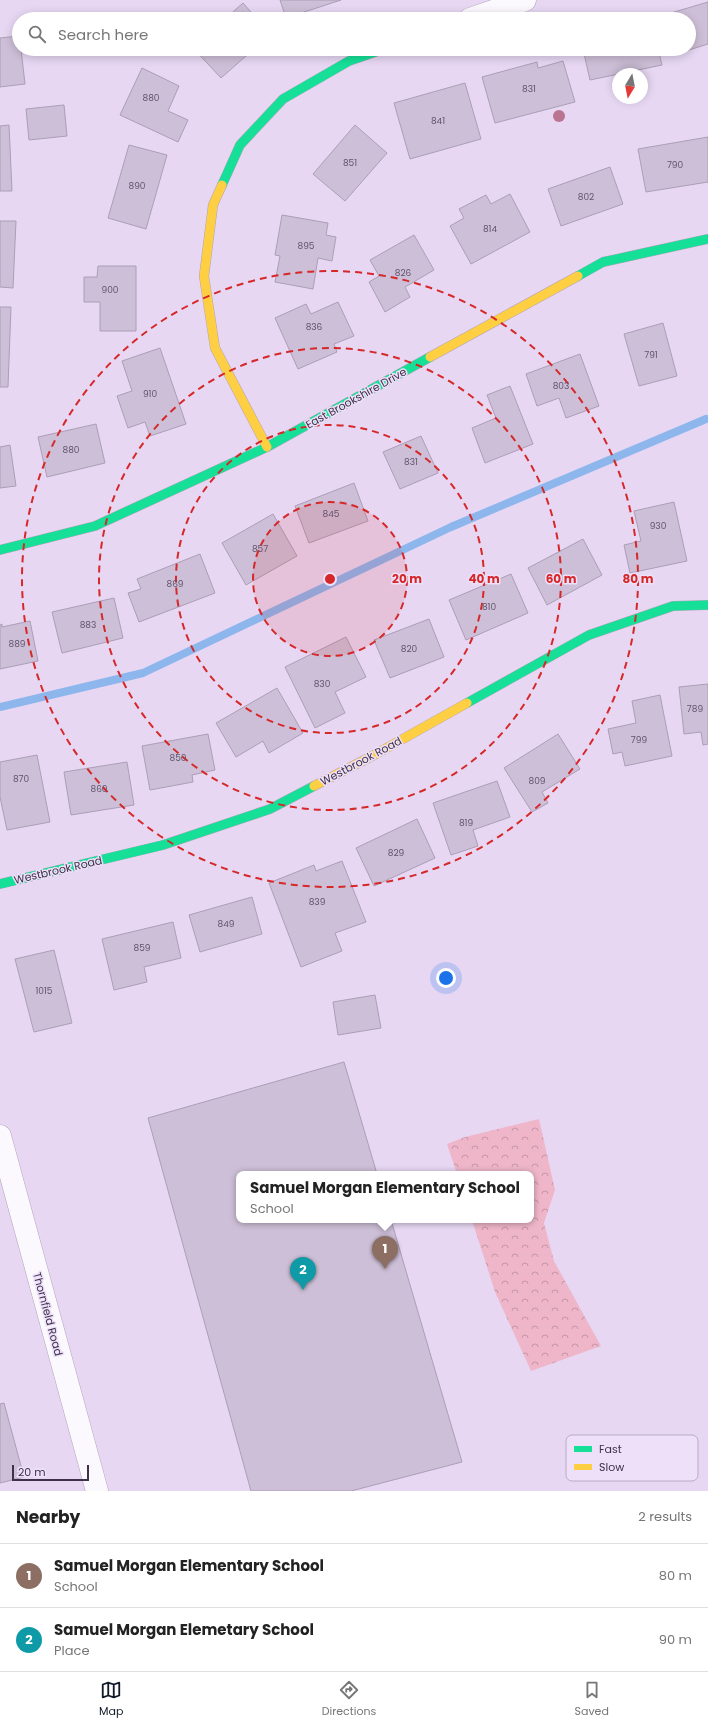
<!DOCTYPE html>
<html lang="en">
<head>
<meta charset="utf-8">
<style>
  body { margin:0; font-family:Poppins,sans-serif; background:#f6f6f6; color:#222 }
  .compass { position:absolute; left:612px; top:68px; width:36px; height:36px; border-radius:50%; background:#fff; box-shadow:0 2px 10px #0003; rotate:190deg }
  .scale { position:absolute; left:12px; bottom:10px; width:77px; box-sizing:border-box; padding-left:4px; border:2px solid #3f314a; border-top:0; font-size:11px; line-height:14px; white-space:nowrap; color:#3f314a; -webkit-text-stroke:3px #eee0f9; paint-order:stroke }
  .you { position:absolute; left:446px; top:978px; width:14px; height:14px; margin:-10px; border:3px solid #fff; border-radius:50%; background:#1a73e8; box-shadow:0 0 0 6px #1a73e833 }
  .badge { display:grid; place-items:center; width:26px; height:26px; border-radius:50%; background:#111827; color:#fff; font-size:13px; font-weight:700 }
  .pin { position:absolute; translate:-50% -33px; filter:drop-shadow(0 1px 2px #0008) }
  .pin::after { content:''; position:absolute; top:21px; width:14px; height:12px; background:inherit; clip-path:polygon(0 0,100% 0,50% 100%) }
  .popup { position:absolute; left:236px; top:1171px; width:298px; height:52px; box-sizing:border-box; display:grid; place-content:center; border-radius:8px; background:#fff; filter:drop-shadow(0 1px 3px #0005); font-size:13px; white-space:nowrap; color:#767676 }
  .popup b { font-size:15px; color:#222 }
  .popup::after { content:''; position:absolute; left:50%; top:100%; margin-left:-8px; border:8px solid transparent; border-top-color:#fff }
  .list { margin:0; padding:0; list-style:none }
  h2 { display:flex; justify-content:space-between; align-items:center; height:52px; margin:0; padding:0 16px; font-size:17px }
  h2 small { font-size:13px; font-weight:400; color:#767676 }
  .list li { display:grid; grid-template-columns:26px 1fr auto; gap:12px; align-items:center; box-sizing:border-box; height:64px; padding:0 16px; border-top:1px solid #e0e0e0 }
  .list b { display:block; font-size:15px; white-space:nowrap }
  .list p { margin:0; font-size:13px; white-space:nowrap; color:#767676 }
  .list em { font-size:13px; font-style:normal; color:#767676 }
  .icon { flex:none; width:22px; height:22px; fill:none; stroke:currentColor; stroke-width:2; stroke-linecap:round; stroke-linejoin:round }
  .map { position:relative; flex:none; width:708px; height:1491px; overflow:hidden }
  .search { position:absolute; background:#fff; box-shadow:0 2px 10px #0003; left:12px; right:12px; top:12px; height:44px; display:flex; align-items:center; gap:10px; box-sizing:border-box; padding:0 14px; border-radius:22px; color:#767676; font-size:15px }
  .sheet { height:180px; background:#fff }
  nav { display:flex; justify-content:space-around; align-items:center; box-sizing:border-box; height:56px; border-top:1px solid #e0e0e0; background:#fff; font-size:11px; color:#767676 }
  nav a { display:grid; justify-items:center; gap:2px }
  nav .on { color:#111827 }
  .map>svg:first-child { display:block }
  .forest { fill:url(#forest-crowns) }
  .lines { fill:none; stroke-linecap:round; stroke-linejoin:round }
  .stream { stroke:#8db6ed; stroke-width:8 }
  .building { fill:#cdbfd7; stroke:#ac9eb6 }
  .street-casing { stroke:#b1a4bb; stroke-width:23 }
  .fast-casing { stroke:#b1a4bb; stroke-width:10 }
  .slow-casing { stroke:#b1a4bb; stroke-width:10 }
  .street { stroke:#fbf9fd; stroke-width:22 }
  .fast { stroke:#16e098; stroke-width:9 }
  .slow { stroke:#ffcf43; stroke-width:9 }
  .tree { fill:#ba7491 }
  .ring { fill:none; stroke:#d62828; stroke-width:2; stroke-dasharray:7 5 }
  .labels { text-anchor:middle; stroke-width:3; stroke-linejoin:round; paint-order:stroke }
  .number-label { font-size:9px; fill:#62546d }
  .street-label { font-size:11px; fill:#3f314a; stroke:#eee0f9 }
  .key { fill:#eee0f9; stroke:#baacc4; stroke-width:1 }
  .key-label { font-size:11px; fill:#3f314a }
  .centre { fill:#d62828; stroke:#eee0f9; stroke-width:2 }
  .ring-label { font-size:12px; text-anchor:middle; font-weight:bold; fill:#d62828; stroke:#eee0f9; stroke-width:3; stroke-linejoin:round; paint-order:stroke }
</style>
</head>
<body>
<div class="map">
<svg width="708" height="1491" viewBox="0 0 708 1491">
  <defs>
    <pattern id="forest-crowns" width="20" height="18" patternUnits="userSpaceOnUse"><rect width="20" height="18" fill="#efb6ca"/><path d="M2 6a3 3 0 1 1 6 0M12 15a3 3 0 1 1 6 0" fill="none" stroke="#c395a6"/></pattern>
  </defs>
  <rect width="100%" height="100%" fill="#e7d7f3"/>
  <path class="forest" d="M539 1119 555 1190 544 1223 554 1261 601 1346 531 1371 495 1292 472 1220H531V1174H457L447 1144 465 1137Z"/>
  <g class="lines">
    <path class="stream" d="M0 707 143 673 451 527 706 419"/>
  </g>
  <path class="building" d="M280 0H341L286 18Z
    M708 2V44L676 54 674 49H689V19H665L664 15Z
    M243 3 257 19H225Z
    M19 36V49H21L25 84 0 87V38Z
    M194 49H254L221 78Z
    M583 49H658L662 65 590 80Z
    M563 61 575 102 495 123 482 77 537 62 538 68Z
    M142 68 179 86 168 111 188 120 178 142 120 115Z
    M465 83 481 139 410 159 394 103Z
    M64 105 67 136 29 140 26 109Z
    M9 125 12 191H0V126Z
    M355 125 387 153 345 201 313 174Z
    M708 137V182L646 192 638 149Z
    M129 145 167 155 146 229 108 218Z
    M610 167 623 204 561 226 548 189Z
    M510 194 530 232 471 264 450 226 464 218 459 209 486 195 491 204Z
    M282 215 328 223 326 235 336 237 332 261 318 258 313 289 275 282 280 256 275 255Z
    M0 221H16L13 288 0 287Z
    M414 235 434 270 405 287 410 297 385 312 369 282 379 276 370 260Z
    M98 266H136V331H100V302H84V277H97Z
    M338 302 354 336 334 344 337 352 298 369 275 318 306 304 311 314Z
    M0 307H11L8 387H0Z
    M663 323 677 376 639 386 624 334Z
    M160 348 186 424 150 436 145 422 128 428 117 396 132 391 122 361Z
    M580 354 599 406 566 418 559 398 537 406 526 374Z
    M510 386 533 444 485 463 472 428 496 418 487 395Z
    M96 424 105 463 47 477 38 437Z
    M421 436 438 473 400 489 383 452Z
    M10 445 16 486 0 488V447Z
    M354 483 368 521 309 543 295 506Z
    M674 502 687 561 630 573 624 545 641 541 634 511Z
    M273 514 297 556 246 585 222 543Z
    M583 539 602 575 547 605 528 568Z
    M200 554 215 593 139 622 128 593 141 589 137 579Z
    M511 574 528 613 466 640 449 600Z
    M114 598 123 638 62 653 52 612Z
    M429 619 444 657 390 678 374 640Z
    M30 621 38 661 0 669V625L2 624V627Z
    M346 637 366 677 335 692 345 713 315 728 285 667Z
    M708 684V744L703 745 701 732 684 734 679 687Z
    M277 688 303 733 269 753 263 741 236 757 216 723Z
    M660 695 672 756 625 766 622 752 613 754 608 729 636 723 632 701Z
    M208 734 215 770 192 775 193 782 150 790 142 746Z
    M558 734 580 769 542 792 548 803 532 812 504 768Z
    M37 755 50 822 7 830 0 797V762Z
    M127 762 134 805 71 815 64 772Z
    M497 781 510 817 473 830 478 846 451 855 433 803Z
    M417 819 435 858 374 886 356 848Z
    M342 861 366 922 335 933 342 951 301 967 269 883 314 865 316 871Z
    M252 897 262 934 200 952 189 915Z
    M173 922 181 958 144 967 147 982 114 990 102 939Z
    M54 950 72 1023 34 1032 15 959Z
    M375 995 381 1028 338 1035 333 1002Z
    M344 1062 377 1174H239V1220H391L462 1462 351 1491H251L148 1118Z
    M4 1403 24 1477 0 1483V1404Z"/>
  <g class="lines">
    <defs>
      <path id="street" d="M470 19 525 0
        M0 1136 97 1491"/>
      <path id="fast" d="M222 185 240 145 283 99 349 61 384 49
        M578 276 603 262 708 239
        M0 550 95 526 267 447 430 357
        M467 703 589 635 673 606 708 605
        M0 884 163 845 270 809 314 786"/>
      <path id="slow" d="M222 185 213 205 204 276 215 348 267 447
        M430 357 578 276
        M314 786 376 754 467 703"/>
    </defs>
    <use href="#street" class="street-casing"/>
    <use href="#fast" class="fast-casing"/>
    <use href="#slow" class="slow-casing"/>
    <use href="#street" class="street"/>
    <use href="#fast" class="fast"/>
    <use href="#slow" class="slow"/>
  </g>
  <circle class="tree" cx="559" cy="116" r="6"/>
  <circle cx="330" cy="579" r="77" fill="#d62828" fill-opacity=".12"/>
  <g class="ring">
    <circle cx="330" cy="579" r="77"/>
    <circle cx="330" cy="579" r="154"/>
    <circle cx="330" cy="579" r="231"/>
    <circle cx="330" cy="579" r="308"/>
  </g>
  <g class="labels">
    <g class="number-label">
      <text x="529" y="92">831</text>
      <text x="151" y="101">880</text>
      <text x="438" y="124">841</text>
      <text x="350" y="166">851</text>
      <text x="675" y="168">790</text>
      <text x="137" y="189">890</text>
      <text x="586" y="200">802</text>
      <text x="490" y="232">814</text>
      <text x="306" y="249">895</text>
      <text x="403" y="276">826</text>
      <text x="110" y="293">900</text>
      <text x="314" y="330">836</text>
      <text x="651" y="358">791</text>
      <text x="561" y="389">803</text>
      <text x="150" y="397">910</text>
      <text x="71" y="453">880</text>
      <text x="411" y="465">831</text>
      <text x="331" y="517">845</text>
      <text x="658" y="529">930</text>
      <text x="260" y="552">857</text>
      <text x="175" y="587">869</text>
      <text x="489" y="610">810</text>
      <text x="88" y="628">883</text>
      <text x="17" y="647">889</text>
      <text x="409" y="652">820</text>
      <text x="322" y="687">830</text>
      <text x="695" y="712">789</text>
      <text x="639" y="743">799</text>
      <text x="178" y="761">850</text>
      <text x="21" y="782">870</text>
      <text x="537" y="784">809</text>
      <text x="99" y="792">860</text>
      <text x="466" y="826">819</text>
      <text x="396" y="856">829</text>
      <text x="317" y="905">839</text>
      <text x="226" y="927">849</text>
      <text x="142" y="951">859</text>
      <text x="44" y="994">1015</text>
    </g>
    <g class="street-label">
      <text transform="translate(356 398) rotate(-29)" y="4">East Brookshire Drive</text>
      <text transform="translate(361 761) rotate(-28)" y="4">Westbrook Road</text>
      <text transform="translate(58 870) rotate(-13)" y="4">Westbrook Road</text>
      <text transform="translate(48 1314) rotate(75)" y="4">Thornfield Road</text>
    </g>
  </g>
  <rect x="566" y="1435" width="132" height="46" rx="6" class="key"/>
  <rect x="574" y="1446" width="18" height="6" fill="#16e098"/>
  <rect x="574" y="1464" width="18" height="6" fill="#ffcf43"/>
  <g class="key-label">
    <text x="599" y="1453">Fast</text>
    <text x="599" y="1471">Slow</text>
  </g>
  <circle cx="330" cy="579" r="6" class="centre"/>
  <g class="ring-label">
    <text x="407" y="583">20 m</text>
    <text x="484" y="583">40 m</text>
    <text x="561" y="583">60 m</text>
    <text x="638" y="583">80 m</text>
  </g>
</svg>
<svg class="compass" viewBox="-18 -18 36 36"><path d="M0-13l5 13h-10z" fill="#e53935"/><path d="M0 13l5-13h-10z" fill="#767676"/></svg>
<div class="scale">20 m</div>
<div class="you"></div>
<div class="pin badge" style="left:385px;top:1269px;background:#8d6e63">1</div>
<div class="popup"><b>Samuel Morgan Elementary School</b>School</div>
<div class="pin badge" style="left:303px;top:1290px;background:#0f9aa8">2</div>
<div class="search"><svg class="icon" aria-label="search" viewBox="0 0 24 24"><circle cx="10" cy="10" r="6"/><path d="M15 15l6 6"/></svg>Search here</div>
</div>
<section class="sheet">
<h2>Nearby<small>2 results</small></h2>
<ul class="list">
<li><span class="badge" style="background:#8d6e63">1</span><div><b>Samuel Morgan Elementary School</b><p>School</p></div><em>80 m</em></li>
<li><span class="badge" style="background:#0f9aa8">2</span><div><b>Samuel Morgan Elemetary School</b><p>Place</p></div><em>90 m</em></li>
</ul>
</section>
<nav>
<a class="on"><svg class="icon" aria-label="map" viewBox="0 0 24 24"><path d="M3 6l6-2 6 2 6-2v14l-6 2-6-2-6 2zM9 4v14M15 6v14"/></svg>Map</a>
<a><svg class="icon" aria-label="directions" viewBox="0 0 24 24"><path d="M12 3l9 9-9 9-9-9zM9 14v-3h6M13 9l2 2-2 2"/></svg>Directions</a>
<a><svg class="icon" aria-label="saved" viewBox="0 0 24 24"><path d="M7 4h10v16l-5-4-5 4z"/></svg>Saved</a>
</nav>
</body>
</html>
